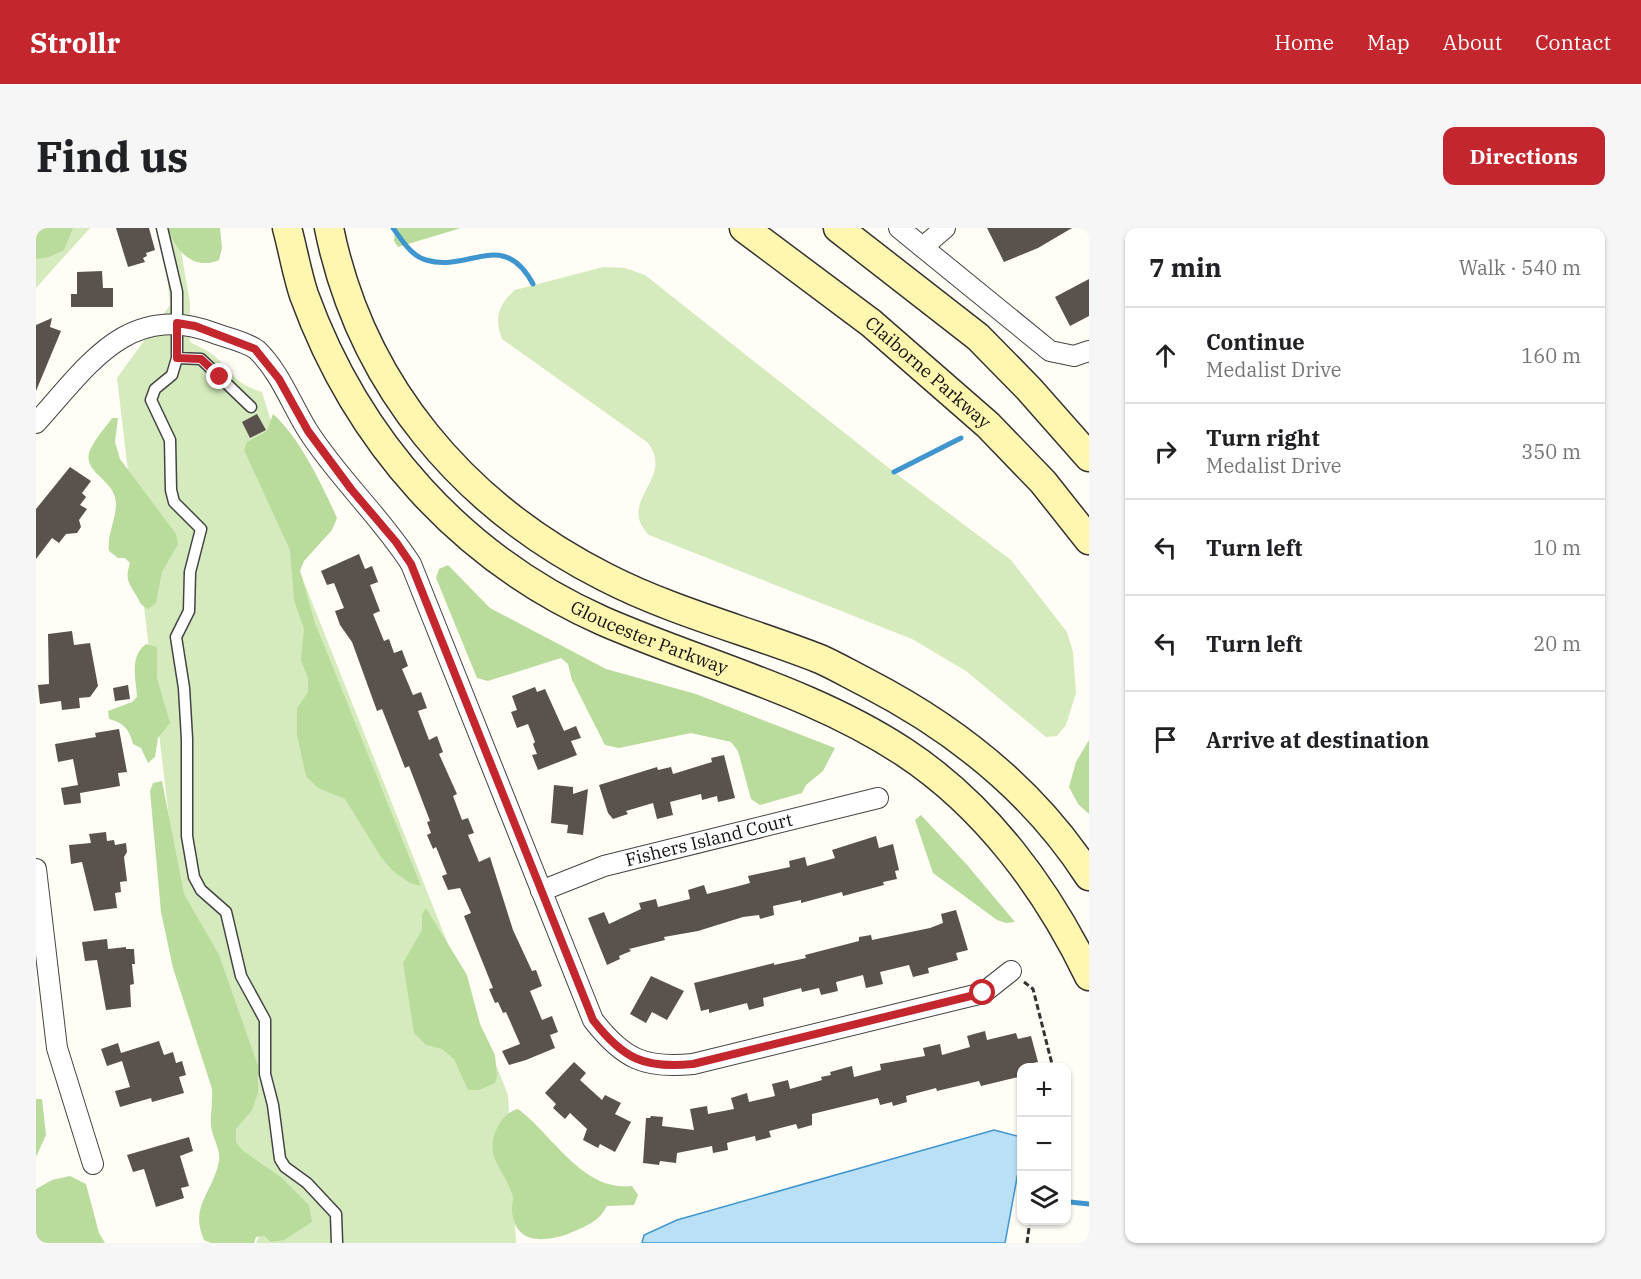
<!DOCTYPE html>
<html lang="en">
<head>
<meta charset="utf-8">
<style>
  body { margin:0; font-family:"IBM Plex Serif",serif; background:#f6f6f6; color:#202124 }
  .controls { position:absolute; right:18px; bottom:18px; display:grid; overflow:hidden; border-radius:12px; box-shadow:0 2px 4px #0004 }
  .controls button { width:54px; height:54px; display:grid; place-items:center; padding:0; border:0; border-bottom:2px solid #e0e0e0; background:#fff; color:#202124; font:30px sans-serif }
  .stop { position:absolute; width:18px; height:18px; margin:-14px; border:4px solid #c4262e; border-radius:50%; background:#fff }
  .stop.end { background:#c4262e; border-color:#fff; box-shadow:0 2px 6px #0008 }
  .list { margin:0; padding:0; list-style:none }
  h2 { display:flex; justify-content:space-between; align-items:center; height:78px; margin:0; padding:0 24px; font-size:26px }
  h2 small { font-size:20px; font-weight:400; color:#757577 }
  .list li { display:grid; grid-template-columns:39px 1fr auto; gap:18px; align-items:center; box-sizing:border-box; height:96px; padding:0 24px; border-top:2px solid #e0e0e0 }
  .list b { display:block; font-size:22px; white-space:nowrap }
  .list p { margin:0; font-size:20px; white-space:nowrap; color:#757577 }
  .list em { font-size:20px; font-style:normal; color:#757577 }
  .icon { flex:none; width:33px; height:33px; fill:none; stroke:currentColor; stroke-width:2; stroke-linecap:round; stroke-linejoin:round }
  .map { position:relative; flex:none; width:1053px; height:1015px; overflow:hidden; border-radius:12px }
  header { display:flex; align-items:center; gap:36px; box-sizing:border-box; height:84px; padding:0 30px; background:#c4262e; color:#fff }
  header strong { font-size:28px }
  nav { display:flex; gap:33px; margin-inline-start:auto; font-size:21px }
  .intro { display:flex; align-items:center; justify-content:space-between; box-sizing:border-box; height:144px; padding:0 36px }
  h1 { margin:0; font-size:42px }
  .button { padding:15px 27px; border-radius:12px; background:#c4262e; color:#fff; font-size:21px; font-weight:700 }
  main { display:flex; gap:36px; padding:0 36px }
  aside { flex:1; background:#fff; border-radius:12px; box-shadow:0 2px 4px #0004 }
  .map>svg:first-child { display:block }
  .green { fill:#d5ebbd }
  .forest { fill:#b9dc9c }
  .water { fill:#b9e0f7; stroke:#3f96cf; stroke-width:1.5 }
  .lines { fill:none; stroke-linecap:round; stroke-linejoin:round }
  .stream { stroke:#3f96cf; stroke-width:5 }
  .building { fill:#5a524d }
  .lane-casing { stroke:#444; stroke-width:13 }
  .street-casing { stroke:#444; stroke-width:22 }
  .secondary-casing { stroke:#333; stroke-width:31 }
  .path { stroke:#333; stroke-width:3; stroke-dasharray:6 3; stroke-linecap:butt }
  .lane { stroke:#fff; stroke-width:10 }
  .street { stroke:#fff; stroke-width:20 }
  .secondary { stroke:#fff6b0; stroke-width:28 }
  .route { stroke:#c4262e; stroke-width:8 }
  .labels { text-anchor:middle; stroke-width:6; stroke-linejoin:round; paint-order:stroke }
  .street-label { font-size:18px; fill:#111; stroke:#fff }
</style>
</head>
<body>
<header>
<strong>Strollr</strong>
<nav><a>Home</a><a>Map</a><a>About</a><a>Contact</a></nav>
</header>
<div class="intro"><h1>Find us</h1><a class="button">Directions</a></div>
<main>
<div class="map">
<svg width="1053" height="1015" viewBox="0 0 1053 1015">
  <rect width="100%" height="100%" fill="#fffdf5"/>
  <path class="green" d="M0 0H54L0 60Z
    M121 0H141L154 75V114C161 118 169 121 176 126 197 143 196 155 226 164L268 299 262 339 472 867 480 1015H220L226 1003 157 793 81 150 134 77 129 26Z
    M567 39 589 40 609 47 858 244 975 332 1031 404 1037 424 1040 465 1030 497 1021 508 1010 509 930 443 876 411 613 307C579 273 641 250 611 214L466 111C458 90 462 77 479 62Z"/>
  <path class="forest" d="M0 0H37L28 22 13 29 0 31Z
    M132 0H184L186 20 183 32C158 43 139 23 132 0Z
    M359 0H425L362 19 358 13Z
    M237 186C264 210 286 257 301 290L296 302 268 333 264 343 279 395 385 658 374 655 357 643 345 629 309 571 282 560 270 548 261 507V480L272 464V450L265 432 268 401 258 372 254 322 208 222 211 214 231 203Z
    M76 190H82L79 214 84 231 140 306 142 316 126 344 120 375 112 381C104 377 104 374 100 367 92 354 89 351 94 335L89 330H82L73 323C71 306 80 292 80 276 80 252 48 246 53 225 57 213 69 200 76 190Z
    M412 337 454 380 570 441 660 466 799 520 787 543 770 557 766 565 724 577 715 571 702 523 695 514 655 505 583 520 569 517 536 452 532 436 525 430 452 453 441 450 400 350 403 341Z
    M110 416 121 419V450L134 495 122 510 119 529 112 535 105 520 97 516C93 501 88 495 73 491L72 483 96 474 101 469C100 450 93 429 110 416Z
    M1053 512V586L1042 576 1033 559 1040 534Z
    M126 553 148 666 183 727 222 838V865L216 882 200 901V914L206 922 246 950 273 977 276 994 248 1012 235 1014 228 1008 220 1009 218 1015H175L168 1012C153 978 177 965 183 933 185 921 176 910 175 897 174 888 177 874 176 861L137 740 125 684 114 563 117 555Z
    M885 587 932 638 979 694 970 695 961 692 897 645 879 592Z
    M390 680 431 747 444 796 459 827 461 848 459 855 443 862H432L418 831 406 821 390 817 378 805 367 735 386 702V687Z
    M0 871H6L10 907 0 929Z
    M482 881C517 907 547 964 596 958L602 967 598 977 571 978C562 995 549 998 532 1006 505 1015 480 1015 476 984 475 977 479 972 476 966 472 952 463 942 458 929 452 911 464 885 482 881Z
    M34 948 50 956 63 1005 69 1015H0V961L16 952Z"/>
  <path class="water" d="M958 902 985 909V928L969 1015H606L608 1007 641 992Z"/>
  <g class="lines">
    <path class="stream" d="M357 0C366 12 375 28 390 32 433 45 467 0 497 56
      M858 244 925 210
      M1034 974 1053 976"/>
  </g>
  <path class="building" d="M80 0H113L119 22 110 25 111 28 107 30 109 34 92 39Z
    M951 0H1036L1002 20 968 34Z
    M66 43 67 60H77V79H35V66H41V44Z
    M1053 51V88L1034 98 1019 69Z
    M16 90 14 99 25 103 0 163V97Z
    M221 186 230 202 214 210 206 194Z
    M34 239 55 253 46 265 50 269 44 277 51 281 43 292 45 299 41 305 30 306 23 315 16 310 0 331V281Z
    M323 326 329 341 336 338 342 354 334 357 344 383 337 386 348 413 353 411 358 425 366 422 372 438 366 441 377 467 385 464 391 480 382 483 393 512 401 508 407 524 403 526 421 566 417 568 426 592 432 590 438 605 432 607 443 634 454 629 477 702 496 743 500 742 506 758 494 763 506 792 516 788 522 804 514 807 519 820 490 832 473 837 466 823 484 816 470 784 467 785 462 774 459 775 453 761 457 760 428 688 435 685 424 660 412 662 406 648 411 646 400 619 397 621 391 607 395 605 391 594 394 593 373 538 369 540 346 481 341 483 316 414 304 397 299 383 308 380 298 355 291 357 285 343Z
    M36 403 38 417 54 415 62 458 54 469 43 470 44 480 26 482 25 473 4 476 2 457 13 456 12 406Z
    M92 457 94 471 79 473 77 460Z
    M499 459 501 464 509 461 528 503 540 498 545 510 535 513 541 527 502 542 496 527 501 526 497 516 499 514 492 496 481 500 475 484 481 482 476 468Z
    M83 501 91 544 82 545 84 558 44 565 45 575 28 577 25 560 42 557 37 531 22 534 19 516 60 509 59 505Z
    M688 527 699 570 682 574 681 568 666 572 665 566 634 574 637 587 621 591 617 575 590 583 592 586 577 591 572 585 563 557 621 539 622 542 635 539 637 546 676 534 675 530Z
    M518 557 537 559V566L552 561 547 607 531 605 532 597 515 595Z
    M70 604 71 613 78 612 79 617 90 615 91 624 88 629 91 653 84 654 85 664 79 665 81 680 58 683 46 634 35 636 33 617 55 615 53 606Z
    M840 608 843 620 857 616 863 642 859 643 861 651 847 654 848 657 807 668 806 664 765 675V672L737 678 738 687 724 691 723 687 707 689 662 703 628 709 629 712 593 721 595 723 583 728 584 731 571 737 552 690 568 684 573 696 605 681 603 675 620 671 622 679 654 671 652 662 668 657 671 666 699 659 714 655 712 648 754 639 753 633 769 629 771 638 799 630 796 622Z
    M920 682 932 722 920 725 922 732 892 740 893 745 877 749 873 737 844 744 847 756 830 760 827 747 800 754 802 763 785 767 783 760 766 764 765 760 727 770 728 778 713 782 711 775 673 785V781L665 783 658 755 738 735V737L770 730 769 727 823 713V709L835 707 836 712 894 700 907 695 905 686Z
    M71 711 72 721 90 719V721H98L99 736H96L98 756 94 757 95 779 70 782 61 732 49 733 46 714Z
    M615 748 648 763 631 792 616 784 610 795 594 786Z
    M949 803 951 812 980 805 982 811 995 808 1002 834 997 835 998 840H986V848L945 858 943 853 901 863 900 860 870 868 871 874 857 878 856 874 844 877 842 870 776 886V897L762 901 760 896 733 903 735 909 720 913 719 908 694 914 691 915 692 922 677 925 676 918 641 925 640 935 624 933 623 937 607 935 610 890H614L615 888 627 889 626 898 658 902 654 881 671 878 672 886 698 881 695 870 711 865 713 874 739 868 736 856 752 852 754 861 786 852 785 849 795 847 794 844 816 838 818 849 845 842 844 836 889 828 887 820 904 816 906 827 934 819 931 808Z
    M123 813 128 827 137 824 140 835 146 833 150 847 143 849 148 865 116 874 115 870 84 879 79 863 94 859 86 833 71 838 65 821 82 815 85 825Z
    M538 834 550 845 544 852 566 872 569 867 585 875 579 886 595 894 579 924 564 916 562 920 547 912 551 901 534 885 529 891 517 880 520 876 509 865Z
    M153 909 157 923 144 928 153 958 145 960 148 970 120 979 108 941 97 944 91 927Z"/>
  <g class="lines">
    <defs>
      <path id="lane" d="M126 0 141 64V130L136 147 119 161 115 172 134 212 135 262 138 274 165 301 154 344 153 383 140 409 148 460 151 511V608L158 649 165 662 190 684 205 748 229 792V846L237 877 244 931 249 939 271 955 300 986 301 1015
        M141 130 165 131 215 179"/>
      <g id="street">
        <path d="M863 0 1014 123 1038 128 1053 123"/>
        <path d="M887 19 909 0"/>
        <path d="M0 195C51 139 92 72 178 105 191 110 211 114 221 122 244 144 255 176 272 203 302 250 345 289 375 336L557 792C587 831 609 841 657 836L947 765 975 743"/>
        <path d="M0 641 21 820 57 936"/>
        <path id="s1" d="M505 663 568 638 842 570"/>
      </g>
      <g id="secondary">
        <path id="s2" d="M251 0C257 22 261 46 268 67 321 213 425 330 567 393 668 437 775 463 868 524 950 578 1011 661 1053 748"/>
        <path d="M293 0C325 157 427 277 569 349 637 384 713 403 784 431 800 438 815 447 831 455 920 501 998 563 1053 648"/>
        <path id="s3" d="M708 0 835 95 952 197 1007 254 1053 312"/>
        <path d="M802 0 942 109 993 161 1053 229"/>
      </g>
    </defs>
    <use href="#lane" class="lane-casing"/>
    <use href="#street" class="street-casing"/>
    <use href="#secondary" class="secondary-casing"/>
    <path class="path" d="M988 754 997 761 1017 840
      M991 1015 994 992"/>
    <use href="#lane" class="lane"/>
    <use href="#street" class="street"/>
    <use href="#secondary" class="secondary"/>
  </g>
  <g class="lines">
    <path class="route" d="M184 149 165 131 141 130V95L159 98 219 121 243 151 272 203 315 261 360 314 375 336 557 792C587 831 609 841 657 836L947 765"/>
  </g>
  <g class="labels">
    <g class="street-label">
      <text dy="6" stroke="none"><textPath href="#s3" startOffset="234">Claiborne Parkway</textPath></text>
      <text dy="6" stroke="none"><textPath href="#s2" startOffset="573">Gloucester Parkway</textPath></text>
      <text dy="6" stroke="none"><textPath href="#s1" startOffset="176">Fishers Island Court</textPath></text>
    </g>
  </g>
</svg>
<div class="controls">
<button>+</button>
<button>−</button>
<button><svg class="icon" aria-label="layers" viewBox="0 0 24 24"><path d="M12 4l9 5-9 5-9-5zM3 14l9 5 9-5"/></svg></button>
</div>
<div class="stop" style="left:947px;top:765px"></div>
<div class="stop end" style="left:184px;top:149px"></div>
</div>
<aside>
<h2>7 min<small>Walk · 540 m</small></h2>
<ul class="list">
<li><svg class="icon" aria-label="ahead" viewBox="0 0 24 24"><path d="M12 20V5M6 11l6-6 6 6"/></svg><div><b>Continue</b><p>Medalist Drive</p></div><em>160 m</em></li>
<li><svg class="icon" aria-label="right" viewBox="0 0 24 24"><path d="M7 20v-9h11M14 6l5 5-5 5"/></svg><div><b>Turn right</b><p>Medalist Drive</p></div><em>350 m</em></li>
<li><svg class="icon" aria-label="left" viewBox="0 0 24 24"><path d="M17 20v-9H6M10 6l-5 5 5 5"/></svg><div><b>Turn left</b></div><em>10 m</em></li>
<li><svg class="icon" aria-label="left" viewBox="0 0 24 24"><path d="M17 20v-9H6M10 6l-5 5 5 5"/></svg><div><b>Turn left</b></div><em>20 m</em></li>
<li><svg class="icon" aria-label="arrive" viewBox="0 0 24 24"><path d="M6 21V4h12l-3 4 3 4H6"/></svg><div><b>Arrive at destination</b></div></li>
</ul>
</aside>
</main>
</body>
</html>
